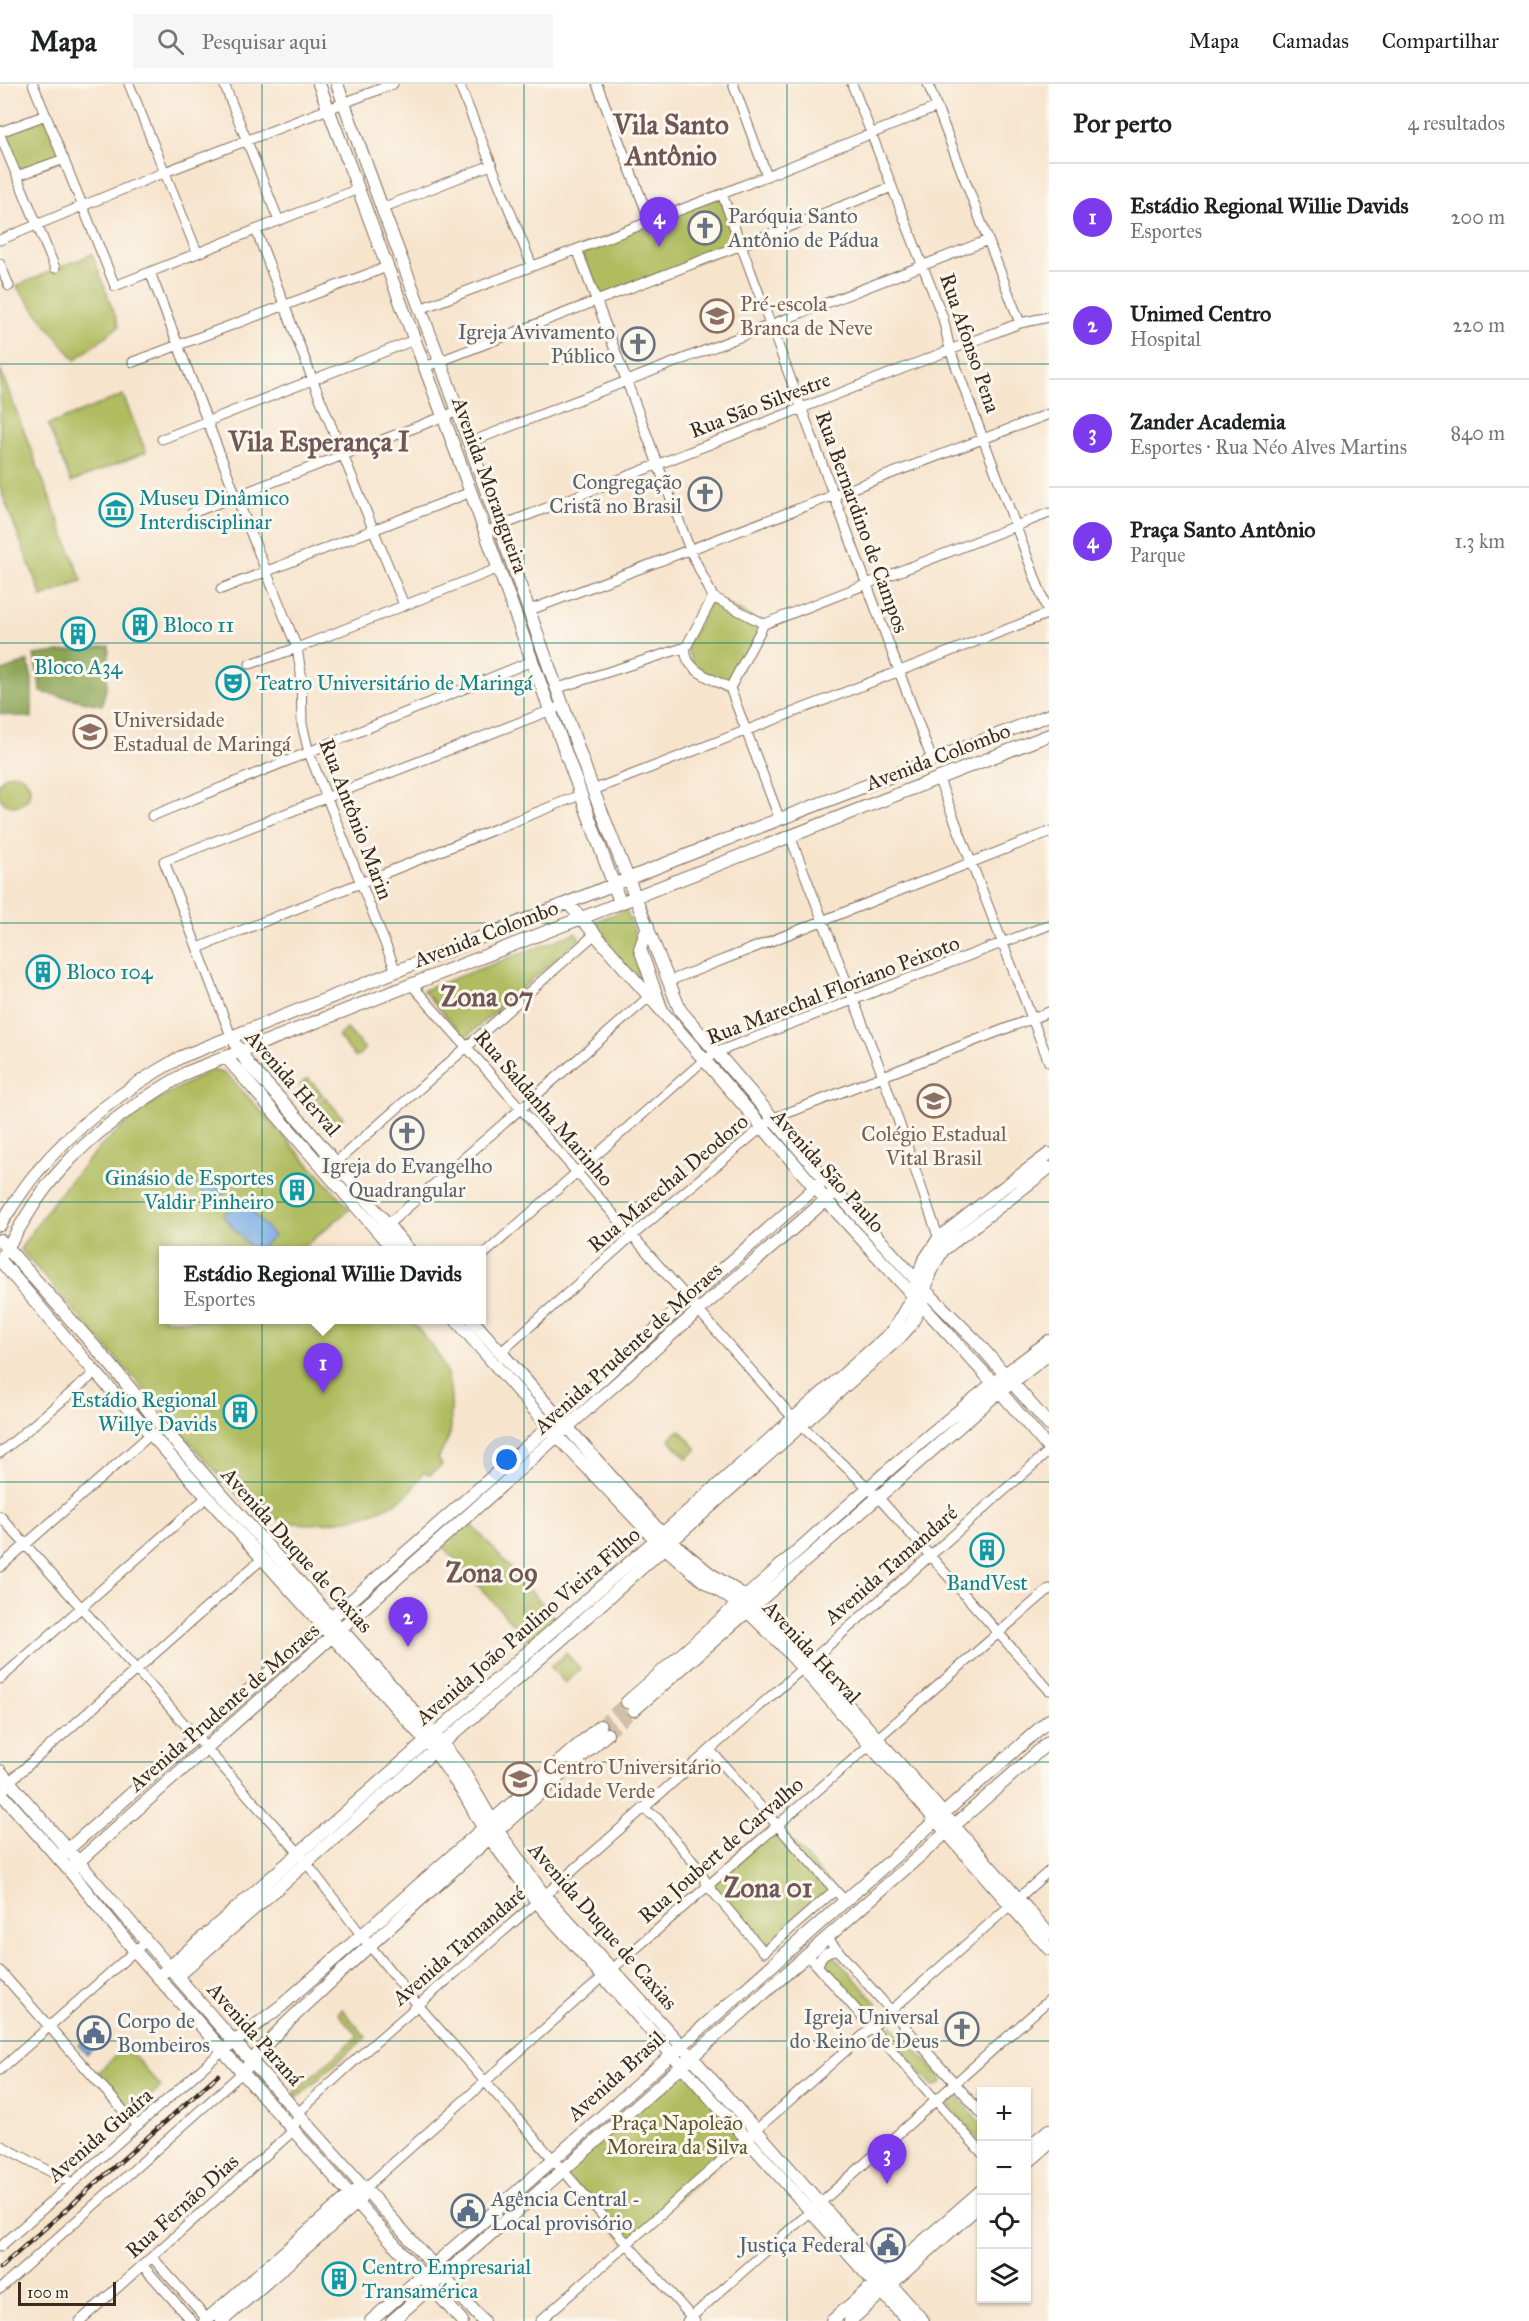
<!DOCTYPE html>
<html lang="pt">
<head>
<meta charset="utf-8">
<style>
  body { margin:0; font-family:"IM FELL Great Primer",serif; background:#f6f6f6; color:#202124 }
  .controls { position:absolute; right:18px; bottom:18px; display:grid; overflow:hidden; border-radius:0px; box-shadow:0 2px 4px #0004 }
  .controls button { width:54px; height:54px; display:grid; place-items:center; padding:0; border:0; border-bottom:2px solid #e0e0e0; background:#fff; color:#202124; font:30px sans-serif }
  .scale { position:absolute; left:18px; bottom:15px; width:98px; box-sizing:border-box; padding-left:6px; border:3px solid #3b2a1e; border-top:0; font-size:16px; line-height:21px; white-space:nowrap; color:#3b2a1e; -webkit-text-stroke:4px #fbf7ec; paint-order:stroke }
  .you { position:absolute; left:507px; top:1376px; width:21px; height:21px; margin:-15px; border:4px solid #fff; border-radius:50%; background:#1a73e8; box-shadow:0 0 0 9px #1a73e833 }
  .badge { display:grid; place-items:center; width:39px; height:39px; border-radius:50%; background:#7c3aed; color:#fff; font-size:20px; font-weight:700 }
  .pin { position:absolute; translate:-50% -50px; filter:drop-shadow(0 2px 3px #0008) }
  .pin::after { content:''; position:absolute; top:32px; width:21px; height:18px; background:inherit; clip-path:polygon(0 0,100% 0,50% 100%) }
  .popup { position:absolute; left:159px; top:1162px; width:327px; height:78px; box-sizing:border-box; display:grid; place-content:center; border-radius:0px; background:#fff; filter:drop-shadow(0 2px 4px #0005); font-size:20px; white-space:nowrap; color:#757577 }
  .popup b { font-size:22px; color:#202124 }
  .popup::after { content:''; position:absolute; left:50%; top:100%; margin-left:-12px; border:12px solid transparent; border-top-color:#fff }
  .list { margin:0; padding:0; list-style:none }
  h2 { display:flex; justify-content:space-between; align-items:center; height:78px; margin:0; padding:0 24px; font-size:26px }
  h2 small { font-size:20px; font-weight:400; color:#757577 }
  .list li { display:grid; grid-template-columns:39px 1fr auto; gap:18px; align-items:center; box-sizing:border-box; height:108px; padding:0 24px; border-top:2px solid #e0e0e0 }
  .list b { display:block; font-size:22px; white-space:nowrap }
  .list p { margin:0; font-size:20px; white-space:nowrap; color:#757577 }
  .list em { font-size:20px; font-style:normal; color:#757577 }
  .icon { flex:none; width:33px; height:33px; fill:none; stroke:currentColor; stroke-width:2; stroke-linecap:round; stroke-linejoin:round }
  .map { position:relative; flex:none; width:1049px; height:2237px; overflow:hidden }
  header { display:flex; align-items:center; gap:36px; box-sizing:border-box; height:84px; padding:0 30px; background:#fff; border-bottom:2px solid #e0e0e0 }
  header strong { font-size:28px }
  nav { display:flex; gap:33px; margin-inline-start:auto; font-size:21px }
  .search { width:420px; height:54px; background:#f6f6f6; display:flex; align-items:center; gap:15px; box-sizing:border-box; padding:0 21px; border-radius:0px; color:#757577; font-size:22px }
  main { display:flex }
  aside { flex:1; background:#fff }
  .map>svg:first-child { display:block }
  .green { fill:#afbc5e; stroke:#75733e; stroke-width:1.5 }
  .forest { fill:#8ba455; stroke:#63673a; stroke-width:1.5 }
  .water { fill:#78aae4; stroke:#5a6a81; stroke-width:1.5 }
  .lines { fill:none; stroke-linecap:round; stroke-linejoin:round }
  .major-tunnel { stroke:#d1bfaa; stroke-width:12; stroke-dasharray:12 6; stroke-linecap:butt }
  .minor-casing { stroke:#7d6b5b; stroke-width:11 }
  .major-casing { stroke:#7d6b5b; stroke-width:14 }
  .minor { stroke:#fff; stroke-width:9 }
  .major { stroke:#fff; stroke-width:12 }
  .rail-casing { stroke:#3b2a1e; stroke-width:4.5 }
  .rail { stroke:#fbf7ec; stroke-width:2; stroke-dasharray:7; stroke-linecap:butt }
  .grid { fill:none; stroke:#0f766e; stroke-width:1.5; stroke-opacity:0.55 }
  .labels { text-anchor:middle; stroke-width:6; stroke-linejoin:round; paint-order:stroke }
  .worship-label { font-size:21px; fill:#5b616d; stroke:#fbf7ec; text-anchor:end }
  .education-label { font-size:21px; fill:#785e54; stroke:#fbf7ec; text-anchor:start }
  .street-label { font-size:21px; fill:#3b2a1e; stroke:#fbf7ec }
  .culture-label { font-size:21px; fill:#0d838f; stroke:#fbf7ec; text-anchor:start }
  .service-label { font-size:21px; fill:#4e5e75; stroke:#fbf7ec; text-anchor:start }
  .park-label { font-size:21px; fill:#5e5631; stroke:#fbf7ec }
  .district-label { font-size:27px; font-weight:bold; fill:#715658; stroke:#fbf7ec }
</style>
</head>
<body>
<header>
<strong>Mapa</strong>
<div class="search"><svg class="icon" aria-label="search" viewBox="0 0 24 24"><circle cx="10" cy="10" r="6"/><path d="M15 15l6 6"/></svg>Pesquisar aqui</div>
<nav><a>Mapa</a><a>Camadas</a><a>Compartilhar</a></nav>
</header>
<main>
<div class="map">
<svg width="1049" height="2237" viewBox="0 0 1049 2237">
  <rect width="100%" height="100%" fill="#fbf7ec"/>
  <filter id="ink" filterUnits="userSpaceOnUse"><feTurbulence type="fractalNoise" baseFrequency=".0167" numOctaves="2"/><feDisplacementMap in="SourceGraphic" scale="12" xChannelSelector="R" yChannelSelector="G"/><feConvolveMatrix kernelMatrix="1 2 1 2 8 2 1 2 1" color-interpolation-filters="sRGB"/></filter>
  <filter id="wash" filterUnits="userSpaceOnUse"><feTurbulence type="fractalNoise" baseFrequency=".008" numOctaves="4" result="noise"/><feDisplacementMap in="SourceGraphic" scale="24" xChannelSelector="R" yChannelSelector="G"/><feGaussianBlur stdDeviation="1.35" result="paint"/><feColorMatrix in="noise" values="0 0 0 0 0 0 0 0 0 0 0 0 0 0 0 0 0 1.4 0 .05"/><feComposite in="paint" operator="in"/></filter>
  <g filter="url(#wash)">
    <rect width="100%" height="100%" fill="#f7e4cd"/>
    <path class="green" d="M46 31 64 75 17 92 0 48Z
      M722 110 741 161 597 216 577 165Z
      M92 170 119 242 75 276 16 202Z
      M0 285 82 497 42 513 0 404Z
      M123 311 146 368 71 398 48 341Z
      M713 513 764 540 730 604 695 585 686 563Z
      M-2 706a16 16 0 1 1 32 0a16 16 0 1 1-32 0Z
      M626 825 664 931 587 841Z
      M575 849 580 854 465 954 423 906Z
      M347 945 365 965 356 974 338 952Z
      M211 986 227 990 350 1125 300 1166H164V1236H410C437 1266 453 1284 451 1327 450 1335 452 1341 450 1350 447 1358 442 1367 438 1375L442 1381 430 1391 423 1388C419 1395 414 1405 407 1411 380 1433 311 1447 278 1435 265 1430 253 1422 241 1416L20 1165C55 1113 92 1064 143 1026 163 1011 189 999 211 986Z
      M308 994 323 1011 314 1018 300 1001Z
      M325 1013 343 1034 333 1042 316 1021Z
      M680 1346 697 1365 687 1375 669 1355Z
      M466 1434 560 1540 534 1563 439 1458Z
      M566 1569 580 1585 565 1599 551 1583Z
      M777 1741 835 1806 764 1868 708 1802Z
      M833 1870 879 1922 877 1930 870 1931 823 1879 824 1874Z
      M342 1925 366 1953 297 2014 293 2009 358 1952 338 1929Z
      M893 1941 941 1993 942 1998 939 2001 933 2002 885 1950 886 1945Z
      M126 1963 161 2003 132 2028 98 1988Z
      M682 1980 747 2054 627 2160 562 2087Z
      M954 2013H958L981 2040V2059L949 2022V2017Z"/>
    <path class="forest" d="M109 562 107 600 102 621 41 608 34 571Z
      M28 577 32 595V634L0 630V588Z"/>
    <path class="water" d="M208 1092 224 1110 213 1120 197 1102Z
      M241 1115 274 1152 258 1166H253L223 1132Z
      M98 1944 105 1954 87 1970 78 1961Z"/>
  </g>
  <g filter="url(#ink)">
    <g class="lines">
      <path class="major-tunnel" d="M600 1642 627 1618
        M607 1650 634 1626"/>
      <defs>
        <path id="minor" d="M33 0 115 202 358 105
          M129 0 197 168
          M224 0 279 137
          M459 0 532 182
          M597 0 650 137
          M733 0 767 92
          M852 0 943 234 950 266 1049 531
          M928 0 1020 239
          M0 48 46 31
          M0 51 55 184
          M17 92 64 75
          M722 110 932 676
          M382 124 491 81
          M256 146 313 297 404 521
          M0 156 165 88 393 0
          M577 165 690 466 713 513
          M0 180 9 202
          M150 188 236 412 297 564 301 589 302 640 309 669 396 887
          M420 225 722 110 937 23
          M133 278 387 183
          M425 283 892 103
          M162 355 414 256
          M468 359 988 156
          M192 429 458 327
          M485 448 950 266 1020 239 1049 233
          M221 505 471 408
          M713 513 764 540 730 604C713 595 682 586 686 563Z
          M530 526 1049 330
          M764 540 1049 429
          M250 580 297 564 499 484
          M558 604 686 563
          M730 604 780 736
          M939 696 1049 978
          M593 706 1049 529
          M152 732 532 577
          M790 752 883 992 940 1158
          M198 864 580 711
          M669 897 1049 748
          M411 900 793 1334 878 1413 1049 1606
          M231 952 164 777 564 621
          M335 1079 595 850
          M386 1142 649 913
          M482 1172 704 976 717 968 1049 841
          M500 1269 633 1151 772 1035 1049 928
          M0 1369 96 1288
          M0 1432 299 1769 362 1852 417 1920 695 2237
          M0 1483 151 1350
          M0 1595 207 1413
          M710 1666 844 1816
          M0 1713 9 1698 262 1475
          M643 1724 658 1735 699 1785 708 1802 764 1868 835 1806
          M826 1853 982 2030
          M807 1870 982 2069
          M818 1882C820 1871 827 1866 838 1866
          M0 1887 137 2042
          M0 1986 146 1857
          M0 2061 72 2099
          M365 2104 603 1893 1049 1505
          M0 2163 223 1966
          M152 2173 207 2235
          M143 2182 192 2237
          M0 2205 243 1988
          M80 2237 293 2047 299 2028 362 1970 561 1797 1049 1367
          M540 2237 1049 1787
          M687 2237 1049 1916"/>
        <path id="major" d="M319 0 443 332 620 818
          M337 0 382 124 440 277 593 706 680 926 825 1095 926 1207 976 1257 1049 1341
          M568 819 826 1116 986 1291 1049 1365
          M648 842 640 865 661 924
          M236 961 248 980 304 1041 409 1166
          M226 973 394 1166
          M0 1141C12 1123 23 1104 37 1088 77 1040 127 1003 181 973L705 764 1049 631
          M0 1156 111 1281 162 1343 442 1659 462 1685 498 1747 544 1811 691 1972 923 2237
          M4 1169C21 1142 36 1113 58 1089 94 1046 141 1016 188 988L1049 651
          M0 1176 88 1280 434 1666 465 1711 486 1749 537 1818 908 2237
          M456 1236 558 1353 656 1456 701 1495 743 1523 782 1561 1049 1865
          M472 1236 662 1450 709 1489 751 1516 781 1545 1049 1850
          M627 1618C767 1498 900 1366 1049 1257
          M634 1626 992 1314 1049 1270
          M0 1687 213 1934 483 2237
          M0 1708 69 1786 135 1867 462 2237
          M58 1774 558 1335 689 1215 825 1095
          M69 1786 699 1226 836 1107
          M177 1892 561 1556 900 1253 910 1242 921 1222 930 1188 943 1166 1049 1084
          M158 1893 893 1247 913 1212 923 1178 939 1154 996 1109 1049 1070
          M229 1962 281 1922 600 1642
          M248 1982C275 1947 309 1919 341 1888 428 1807 518 1729 607 1650
          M1026 2065 1049 2046
          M1026 2080 1049 2060
          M205 2237 351 2110 356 2107
          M222 2237 358 2118 361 2113
          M371 2237 1049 1636
          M392 2237 1049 1658
          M832 2237 982 2106
          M850 2237 982 2119"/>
      </defs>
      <use href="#minor" class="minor-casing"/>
      <use href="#major" class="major-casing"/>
      <use href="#minor" class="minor"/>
      <use href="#major" class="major"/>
      <defs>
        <path id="rail" d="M0 2184 218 1991"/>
      </defs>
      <use href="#rail" class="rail-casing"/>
      <use href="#rail" class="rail"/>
    </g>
  </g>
  <path class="grid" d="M262 0V2237M524 0V2237M787 0V2237M0 280H1049M0 559H1049M0 839H1049M0 1118H1049M0 1398H1049M0 1678H1049M0 1957H1049"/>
  <defs>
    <symbol id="church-ring" viewBox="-11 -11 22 22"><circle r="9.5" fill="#fbf7ec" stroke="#6b7280" stroke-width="1.5"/><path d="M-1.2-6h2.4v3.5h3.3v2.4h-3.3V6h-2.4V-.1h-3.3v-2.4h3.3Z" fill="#6b7280"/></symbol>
    <symbol id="school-ring" viewBox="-11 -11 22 22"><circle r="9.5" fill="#fbf7ec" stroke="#8d6e63" stroke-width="1.5"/><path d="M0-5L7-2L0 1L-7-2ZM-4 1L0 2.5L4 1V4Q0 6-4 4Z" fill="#8d6e63"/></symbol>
    <symbol id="museum-ring" viewBox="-11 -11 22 22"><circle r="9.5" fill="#fbf7ec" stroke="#0f9aa8" stroke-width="1.5"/><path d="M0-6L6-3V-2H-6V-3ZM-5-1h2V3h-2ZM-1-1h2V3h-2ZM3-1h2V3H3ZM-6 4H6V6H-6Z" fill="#0f9aa8"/></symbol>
    <symbol id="building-ring" viewBox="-11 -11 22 22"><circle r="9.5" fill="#fbf7ec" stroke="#0f9aa8" stroke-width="1.5"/><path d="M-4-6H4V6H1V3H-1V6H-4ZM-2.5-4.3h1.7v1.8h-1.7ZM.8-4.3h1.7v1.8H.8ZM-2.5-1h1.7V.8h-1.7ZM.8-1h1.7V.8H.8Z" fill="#0f9aa8"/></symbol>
    <symbol id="theatre-ring" viewBox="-11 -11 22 22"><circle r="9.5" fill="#fbf7ec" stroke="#0f9aa8" stroke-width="1.5"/><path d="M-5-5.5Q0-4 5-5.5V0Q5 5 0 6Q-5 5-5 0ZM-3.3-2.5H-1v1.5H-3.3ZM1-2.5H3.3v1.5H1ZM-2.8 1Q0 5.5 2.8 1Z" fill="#0f9aa8"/></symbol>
    <symbol id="university-ring" viewBox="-11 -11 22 22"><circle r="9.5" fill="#fbf7ec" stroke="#8d6e63" stroke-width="1.5"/><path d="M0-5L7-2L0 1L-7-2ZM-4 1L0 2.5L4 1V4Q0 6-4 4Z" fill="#8d6e63"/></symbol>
    <symbol id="civic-ring" viewBox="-11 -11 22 22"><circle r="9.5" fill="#fbf7ec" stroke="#5c6f8a" stroke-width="1.5"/><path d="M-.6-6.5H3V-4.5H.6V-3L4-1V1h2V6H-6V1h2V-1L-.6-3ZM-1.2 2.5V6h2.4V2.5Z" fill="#5c6f8a"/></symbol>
  </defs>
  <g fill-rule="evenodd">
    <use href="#church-ring" x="686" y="125" width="38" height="38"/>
    <use href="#school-ring" x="698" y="213" width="38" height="38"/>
    <use href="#church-ring" x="619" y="241" width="38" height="38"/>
    <use href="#church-ring" x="686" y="391" width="38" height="38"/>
    <use href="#museum-ring" x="97" y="407" width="38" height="38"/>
    <use href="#building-ring" x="121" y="522" width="38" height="38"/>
    <use href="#building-ring" x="59" y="531" width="38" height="38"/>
    <use href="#theatre-ring" x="214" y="580" width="38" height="38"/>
    <use href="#university-ring" x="71" y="629" width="38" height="38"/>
    <use href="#building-ring" x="24" y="869" width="38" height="38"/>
    <use href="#school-ring" x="915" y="998" width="38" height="38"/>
    <use href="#church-ring" x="388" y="1030" width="38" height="38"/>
    <use href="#building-ring" x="278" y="1087" width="38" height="38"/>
    <use href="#building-ring" x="221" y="1309" width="38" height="38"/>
    <use href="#building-ring" x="968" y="1447" width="38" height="38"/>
    <use href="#university-ring" x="501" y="1676" width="38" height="38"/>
    <use href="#church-ring" x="943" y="1926" width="38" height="38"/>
    <use href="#civic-ring" x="75" y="1930" width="38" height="38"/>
    <use href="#civic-ring" x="449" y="2108" width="38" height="38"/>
    <use href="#civic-ring" x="869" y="2142" width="38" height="38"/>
    <use href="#building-ring" x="320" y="2176" width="38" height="38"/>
  </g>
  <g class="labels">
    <g class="worship-label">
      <text x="728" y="139" text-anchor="start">Paróquia Santo<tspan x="728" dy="24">Antônio de Pádua</tspan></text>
      <text x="615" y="255">Igreja Avivamento<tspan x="615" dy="24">Público</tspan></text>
      <text x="682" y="405">Congregação<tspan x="682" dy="24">Cristã no Brasil</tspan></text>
      <text x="407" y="1089" text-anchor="middle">Igreja do Evangelho<tspan x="407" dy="24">Quadrangular</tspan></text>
      <text x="939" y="1940">Igreja Universal<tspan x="939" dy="24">do Reino de Deus</tspan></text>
    </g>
    <g class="education-label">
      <text x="740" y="227">Pré-escola<tspan x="740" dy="24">Branca de Neve</tspan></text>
      <text x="113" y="643">Universidade<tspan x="113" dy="24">Estadual de Maringá</tspan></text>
      <text x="934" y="1057" text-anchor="middle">Colégio Estadual<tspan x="934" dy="24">Vital Brasil</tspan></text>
      <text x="543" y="1690">Centro Universitário<tspan x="543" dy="24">Cidade Verde</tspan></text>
    </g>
    <g class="street-label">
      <text transform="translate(970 259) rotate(71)" y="7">Rua Afonso Pena</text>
      <text transform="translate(760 321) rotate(-21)" y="7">Rua São Silvestre</text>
      <text transform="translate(490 401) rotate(70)" y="7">Avenida Morangueira</text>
      <text transform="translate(862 438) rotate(70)" y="7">Rua Bernardino de Campos</text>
      <text transform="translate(938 673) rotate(-21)" y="7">Avenida Colombo</text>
      <text transform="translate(356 735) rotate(69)" y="7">Rua Antônio Marin</text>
      <text transform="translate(486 850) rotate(-21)" y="7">Avenida Colombo</text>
      <text transform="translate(833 906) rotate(-21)" y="7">Rua Marechal Floriano Peixoto</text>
      <text transform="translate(293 999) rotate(49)" y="7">Avenida Herval</text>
      <text transform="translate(544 1024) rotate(49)" y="7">Rua Saldanha Marinho</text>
      <text transform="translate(828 1087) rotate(48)" y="7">Avenida São Paulo</text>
      <text transform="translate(668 1099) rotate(-40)" y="7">Rua Marechal Deodoro</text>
      <text transform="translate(628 1264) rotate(-42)" y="7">Avenida Prudente de Moraes</text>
      <text transform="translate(297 1466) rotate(48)" y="7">Avenida Duque de Caxias</text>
      <text transform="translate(891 1481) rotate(-41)" y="7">Avenida Tamandaré</text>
      <text transform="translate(528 1542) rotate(-41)" y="7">Avenida João Paulino Vieira Filho</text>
      <text transform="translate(812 1568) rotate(47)" y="7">Avenida Herval</text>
      <text transform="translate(224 1623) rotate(-41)" y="7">Avenida Prudente de Moraes</text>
      <text transform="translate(721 1766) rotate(-41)" y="7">Rua Joubert de Carvalho</text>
      <text transform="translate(603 1842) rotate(49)" y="7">Avenida Duque de Caxias</text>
      <text transform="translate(459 1862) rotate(-41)" y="7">Avenida Tamandaré</text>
      <text transform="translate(255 1950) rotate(48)" y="7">Avenida Paraná</text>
      <text transform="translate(616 1992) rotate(-42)" y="7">Avenida Brasil</text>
      <text transform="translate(100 2051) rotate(-41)" y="7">Avenida Guaíra</text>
      <text transform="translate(182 2122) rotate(-42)" y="7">Rua Fernão Dias</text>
    </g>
    <g class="culture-label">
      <text x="139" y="421">Museu Dinâmico<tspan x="139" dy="24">Interdisciplinar</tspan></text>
      <text x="163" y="548">Bloco 11</text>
      <text x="78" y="590" text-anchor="middle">Bloco A34</text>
      <text x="256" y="606">Teatro Universitário de Maringá</text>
      <text x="66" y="895">Bloco 104</text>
      <text x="274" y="1101" text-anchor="end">Ginásio de Esportes<tspan x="274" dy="24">Valdir Pinheiro</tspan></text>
      <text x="217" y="1323" text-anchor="end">Estádio Regional<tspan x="217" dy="24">Willye Davids</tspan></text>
      <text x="987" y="1506" text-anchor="middle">BandVest</text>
      <text x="362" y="2190">Centro Empresarial<tspan x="362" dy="24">Transamérica</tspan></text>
    </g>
    <g class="service-label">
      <text x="117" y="1944">Corpo de<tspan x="117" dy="24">Bombeiros</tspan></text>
      <text x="491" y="2122">Agência Central -<tspan x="491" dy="24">Local provisório</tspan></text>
      <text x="865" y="2168" text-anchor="end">Justiça Federal</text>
    </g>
    <g class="park-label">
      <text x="677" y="2046">Praça Napoleão<tspan x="677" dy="24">Moreira da Silva</tspan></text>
    </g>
    <g class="district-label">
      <text x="671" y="50">Vila Santo<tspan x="671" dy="31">Antônio</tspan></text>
      <text x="319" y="367">Vila Esperança I</text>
      <text x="487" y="922">Zona 07</text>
      <text x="492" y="1498">Zona 09</text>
      <text x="768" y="1813">Zona 01</text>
    </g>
  </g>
</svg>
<div class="controls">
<button>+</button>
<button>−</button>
<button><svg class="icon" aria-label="locate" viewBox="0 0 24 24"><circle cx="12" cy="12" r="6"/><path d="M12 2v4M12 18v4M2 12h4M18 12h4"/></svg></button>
<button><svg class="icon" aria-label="layers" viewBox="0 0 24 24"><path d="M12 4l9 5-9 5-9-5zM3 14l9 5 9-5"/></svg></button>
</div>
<div class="scale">100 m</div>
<div class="you"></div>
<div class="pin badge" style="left:323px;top:1309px">1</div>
<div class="popup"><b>Estádio Regional Willie Davids</b>Esportes</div>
<div class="pin badge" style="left:408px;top:1563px">2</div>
<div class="pin badge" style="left:887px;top:2100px">3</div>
<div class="pin badge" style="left:659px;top:163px">4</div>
</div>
<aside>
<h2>Por perto<small>4 resultados</small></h2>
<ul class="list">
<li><span class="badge">1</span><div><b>Estádio Regional Willie Davids</b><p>Esportes</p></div><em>200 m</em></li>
<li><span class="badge">2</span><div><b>Unimed Centro</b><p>Hospital</p></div><em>220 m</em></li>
<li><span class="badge">3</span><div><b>Zander Academia</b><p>Esportes · Rua Néo Alves Martins</p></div><em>840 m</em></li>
<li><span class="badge">4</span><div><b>Praça Santo Antônio</b><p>Parque</p></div><em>1.3 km</em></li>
</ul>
</aside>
</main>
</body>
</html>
